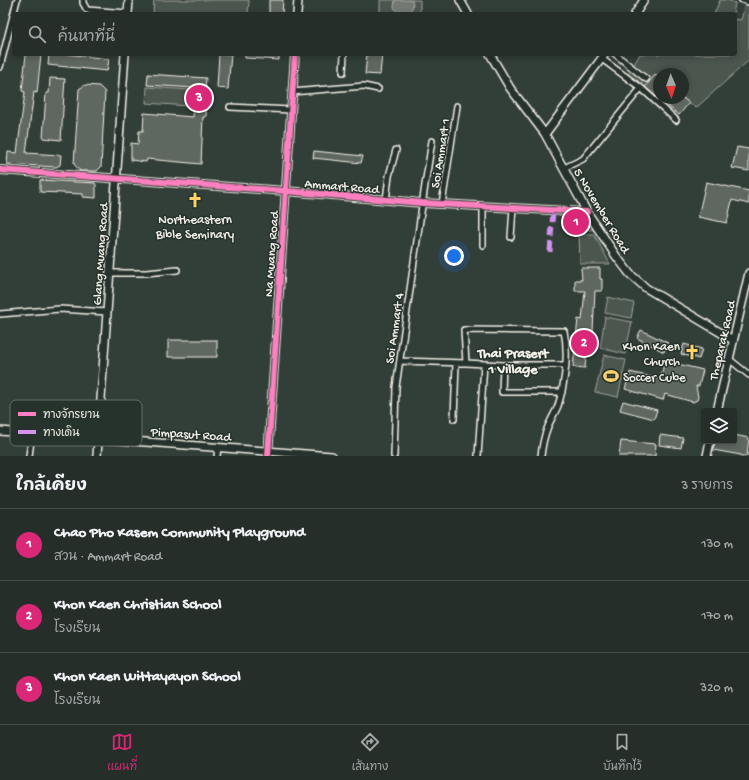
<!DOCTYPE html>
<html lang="th">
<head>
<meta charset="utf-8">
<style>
  body { margin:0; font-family:"Gochi Hand","Playpen Sans Thai",sans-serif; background:#2e3632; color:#f1f3f6 }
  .controls { position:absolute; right:12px; bottom:12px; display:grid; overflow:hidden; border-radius:4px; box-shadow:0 2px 6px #0003 }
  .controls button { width:36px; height:36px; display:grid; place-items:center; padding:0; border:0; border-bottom:1px solid #424a47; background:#262e2a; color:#f1f3f6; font:20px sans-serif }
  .compass { position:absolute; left:653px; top:68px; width:36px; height:36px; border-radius:50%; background:#262e2a; box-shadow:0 2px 6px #0003; rotate:178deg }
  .you { position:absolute; left:454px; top:256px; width:14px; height:14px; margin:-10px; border:3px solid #fff; border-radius:50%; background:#1a73e8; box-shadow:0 0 0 6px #1a73e833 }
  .badge { display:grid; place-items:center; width:26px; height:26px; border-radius:50%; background:#db2777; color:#fff; font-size:13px; font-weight:700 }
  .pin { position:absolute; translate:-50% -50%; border:2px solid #fff; box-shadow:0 1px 4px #0006 }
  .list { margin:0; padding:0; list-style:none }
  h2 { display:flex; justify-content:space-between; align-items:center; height:52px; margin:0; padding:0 16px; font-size:17px }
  h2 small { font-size:13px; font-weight:400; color:#a4a8a8 }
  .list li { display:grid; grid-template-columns:26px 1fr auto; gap:12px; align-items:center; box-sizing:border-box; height:72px; padding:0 16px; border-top:1px solid #424a47 }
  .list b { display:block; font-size:15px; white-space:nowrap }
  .list p { margin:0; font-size:13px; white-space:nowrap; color:#a4a8a8 }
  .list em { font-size:13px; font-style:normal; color:#a4a8a8 }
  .icon { flex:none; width:22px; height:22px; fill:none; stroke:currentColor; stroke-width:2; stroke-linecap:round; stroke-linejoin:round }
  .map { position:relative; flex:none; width:749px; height:456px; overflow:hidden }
  .search { position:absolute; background:#262e2a; box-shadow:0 2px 6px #0003; left:12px; right:12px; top:12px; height:44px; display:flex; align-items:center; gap:10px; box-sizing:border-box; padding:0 14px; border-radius:4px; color:#a4a8a8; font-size:15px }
  .sheet { height:268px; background:#262e2a }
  nav { display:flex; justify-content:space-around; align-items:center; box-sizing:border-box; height:56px; border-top:1px solid #424a47; background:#262e2a; font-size:11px; color:#a4a8a8 }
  nav a { display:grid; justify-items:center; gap:2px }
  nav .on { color:#db2777 }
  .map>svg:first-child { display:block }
  .green { fill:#4c564f; stroke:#a0a49c }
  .water { fill:#727972; stroke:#a6a9a1 }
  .building { fill:#5f6861; stroke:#f4f1e8 }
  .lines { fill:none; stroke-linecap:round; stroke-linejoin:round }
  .street-casing { stroke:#f4f1e8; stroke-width:8 }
  .secondary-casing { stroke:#f4f1e8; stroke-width:10 }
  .street { stroke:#26332d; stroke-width:5 }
  .secondary { stroke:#26332d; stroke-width:7 }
  .quiet { stroke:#d193ec; stroke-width:5; stroke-dasharray:10 5; stroke-linecap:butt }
  .cycleway-casing { stroke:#26332d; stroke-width:8 }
  .cycleway { stroke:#ff80c0; stroke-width:6 }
  .labels { text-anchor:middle; stroke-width:3; stroke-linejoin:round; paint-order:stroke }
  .street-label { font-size:13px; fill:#f4f1e8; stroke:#26332d }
  .poi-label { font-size:13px; fill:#f4f1e8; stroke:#26332d }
  .neighbourhood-label { font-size:14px; font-weight:bold; fill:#f4f1e8; stroke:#26332d }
  .key { fill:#26332d; stroke:#646c65; stroke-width:1 }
  .key-label { font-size:11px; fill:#f4f1e8 }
</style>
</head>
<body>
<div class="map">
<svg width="749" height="456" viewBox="0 0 749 456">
  <rect width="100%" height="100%" fill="#323e38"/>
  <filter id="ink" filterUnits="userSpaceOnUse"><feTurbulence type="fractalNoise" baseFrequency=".025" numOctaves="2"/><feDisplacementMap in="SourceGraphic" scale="8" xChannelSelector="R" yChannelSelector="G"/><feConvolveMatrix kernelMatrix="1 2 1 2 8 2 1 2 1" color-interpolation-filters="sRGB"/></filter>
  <g filter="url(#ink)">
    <path class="green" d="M154 0H249L248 14H153Z
      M380 0H420V14H380Z
      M720 0H727L735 3 733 14H714Z
      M745 5 749 6V60L696 108 683 98V74H659V78L655 75 645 87 628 75 640 54H735V19L741 20Z
      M147 87 190 90 189 106 146 103Z
      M563 214 584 216 594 230 563 228Z
      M579 234H594L610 264H580Z
      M608 297 634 303 631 318 605 313Z
      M605 317 632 322 625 354 600 348Z
      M604 355 626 360 618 397 595 392Z"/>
    <path class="water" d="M395 0H412L413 5 411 11 405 14 398 13 394 7Z"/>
    <path class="building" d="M269 0H283L282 14H269Z
      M26 54H41L37 93 34 92 26 153 61 155 60 165 56 167 7 164 8 152 17 153 25 92 22 91Z
      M49 54H65L109 59 107 71 48 65Z
      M219 54H231L228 89 217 88Z
      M245 54H279V60L245 58Z
      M367 54H382L380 75 365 74Z
      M148 74 206 78 205 91H207L206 117H203L201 164 147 159 146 162 131 160V143L138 144 139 131H143L144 113 193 117 195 88 147 85Z
      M655 75 659 78V98H683L689 103 679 115 645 87Z
      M50 78 65 79 61 140 43 138 46 93H49Z
      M85 85 99 86 105 92 101 167 97 171H80L74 164 79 89Z
      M737 147 749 149V171L732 168Z
      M314 151 363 156 361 163 313 158Z
      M40 180 95 183 96 185V198L83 197V194L40 192Z
      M706 182 749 191V204L732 200 727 223 698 217Z
      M581 268H600V279H602V291H595L593 331H589L585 368 573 367 578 319 582 320 585 291H575V280H582Z
      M641 330 668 343 664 352 637 338Z
      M168 340H217V357H168Z
      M684 344 702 349 699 359 681 354Z
      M665 361 703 370 699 386H696L698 397 697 400 693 402 665 394 663 400 625 389 630 372 660 379Z
      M623 401 657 410 654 419 620 410Z
      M660 435 683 438 681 448 659 445Z
      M734 435 749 438 747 456H741V455L713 450 715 441H734Z
      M621 441 656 444 655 456H619Z"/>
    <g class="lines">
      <defs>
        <path id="street" d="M83 0V3L87 10 128 13
          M742 0 749 2
          M615 54 646 79
          M602 59 641 88 676 120
          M0 67 17 0
          M343 72 344 54
          M292 92 364 86 378 89
          M230 107 291 110
          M564 168 583 159 641 88
          M386 200 389 176 396 150
          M442 204 457 106
          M483 206V245
          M511 237 513 208
          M109 273H146L177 270
          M0 314 60 309 107 312
          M729 359 749 375
          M400 361 466 363 503 365H566
          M466 363 464 330 564 331C569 354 565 383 558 406 555 413 550 421 547 429 544 437 542 447 541 456
          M503 365 502 392H562
          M454 419 456 363
          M29 456 32 433
          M217 456 218 447
          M394 456 396 387 425 185 432 141
          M478 456 484 364"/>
        <path id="secondary" d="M460 0 468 14
          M128 14 129 0
          M297 14 298 0
          M635 14 644 0
          M490 54 510 88 545 134 587 212 616 256 630 274 646 288 733 340
          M545 134 605 54
          M0 170 286 191 422 203 587 212
          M717 411 749 273
          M0 431 332 456
          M97 456 125 54
          M268 456 295 54
          M707 456 710 441"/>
      </defs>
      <use href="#street" class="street-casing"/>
      <use href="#secondary" class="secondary-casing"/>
      <use href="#street" class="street"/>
      <use href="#secondary" class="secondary"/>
      <path class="quiet" d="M550 252 553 210"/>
      <defs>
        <path id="cycleway" d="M0 170 286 191 422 203 587 212
          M268 456 295 54"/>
      </defs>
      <use href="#cycleway" class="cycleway-casing"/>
      <use href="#cycleway" class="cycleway"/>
    </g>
  </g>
  <defs>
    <symbol id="church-bare" viewBox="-9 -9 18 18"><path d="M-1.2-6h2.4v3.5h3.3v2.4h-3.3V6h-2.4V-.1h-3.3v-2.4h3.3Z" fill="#ffd166" stroke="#26332d" stroke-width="2.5" paint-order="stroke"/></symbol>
    <symbol id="stadium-bare" viewBox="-9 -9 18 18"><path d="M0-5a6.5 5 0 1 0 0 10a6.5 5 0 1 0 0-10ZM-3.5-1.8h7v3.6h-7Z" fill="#ffd166" stroke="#26332d" stroke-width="2.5" paint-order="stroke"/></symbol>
  </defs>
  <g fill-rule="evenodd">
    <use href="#church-bare" x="184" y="189" width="22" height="22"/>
    <use href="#church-bare" x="681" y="341" width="22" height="22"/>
    <use href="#stadium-bare" x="600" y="365" width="22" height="22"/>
  </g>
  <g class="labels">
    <g class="street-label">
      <text transform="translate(439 153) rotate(-81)" y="5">Soi Ammart 1</text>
      <text transform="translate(342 185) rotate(5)" y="5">Ammart Road</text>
      <text transform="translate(603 210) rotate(59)" y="5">5 November Road</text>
      <text transform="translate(99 254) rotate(-86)" y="5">Glang Muang Road</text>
      <text transform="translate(270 254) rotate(-86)" y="5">Na Muang Road</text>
      <text transform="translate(393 328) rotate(-82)" y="5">Soi Ammart 4</text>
      <text transform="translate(721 340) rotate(-77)" y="5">Theparak Road</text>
      <text transform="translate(191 433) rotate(4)" y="5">Pimpasut Road</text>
    </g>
    <g class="poi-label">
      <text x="195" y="223">Northeastern<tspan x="195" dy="15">Bible Seminary</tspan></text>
      <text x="680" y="350" text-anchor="end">Khon Kaen<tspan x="680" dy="15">Church</tspan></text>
      <text x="623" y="381" text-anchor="start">Soccer Cube</text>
    </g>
    <g class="neighbourhood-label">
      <text x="513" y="357">Thai Prasert<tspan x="513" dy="16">1 Village</tspan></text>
    </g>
  </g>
  <rect x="10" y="400" width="132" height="46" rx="6" class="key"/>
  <rect x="18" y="412" width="18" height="4" fill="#ff80c0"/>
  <rect x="18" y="430" width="18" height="4" fill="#d193ec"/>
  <g class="key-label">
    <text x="43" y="418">ทางจักรยาน</text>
    <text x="43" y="436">ทางเดิน</text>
  </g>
</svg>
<div class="controls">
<button><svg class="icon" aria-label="layers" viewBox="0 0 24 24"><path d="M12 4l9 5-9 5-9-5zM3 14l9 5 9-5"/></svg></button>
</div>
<svg class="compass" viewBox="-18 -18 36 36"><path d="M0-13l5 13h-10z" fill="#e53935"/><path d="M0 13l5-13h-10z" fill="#a4a8a8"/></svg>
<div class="you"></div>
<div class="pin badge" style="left:576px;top:222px">1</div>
<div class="pin badge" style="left:584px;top:343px">2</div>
<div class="pin badge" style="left:199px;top:98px">3</div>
<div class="search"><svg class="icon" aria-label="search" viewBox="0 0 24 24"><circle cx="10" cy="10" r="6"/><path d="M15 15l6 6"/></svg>ค้นหาที่นี่</div>
</div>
<section class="sheet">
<h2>ใกล้เคียง<small>3 รายการ</small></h2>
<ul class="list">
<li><span class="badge">1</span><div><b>Chao Pho Kasem Community Playground</b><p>สวน · Ammart Road</p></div><em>130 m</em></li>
<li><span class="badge">2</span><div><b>Khon Kaen Christian School</b><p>โรงเรียน</p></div><em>170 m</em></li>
<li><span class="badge">3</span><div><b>Khon Kaen Wittayayon School</b><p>โรงเรียน</p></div><em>320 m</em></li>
</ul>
</section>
<nav>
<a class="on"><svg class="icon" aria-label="map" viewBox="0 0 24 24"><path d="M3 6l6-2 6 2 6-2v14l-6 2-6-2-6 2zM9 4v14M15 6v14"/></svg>แผนที่</a>
<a><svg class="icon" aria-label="directions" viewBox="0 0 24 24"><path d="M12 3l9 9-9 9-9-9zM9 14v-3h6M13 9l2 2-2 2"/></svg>เส้นทาง</a>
<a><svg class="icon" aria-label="saved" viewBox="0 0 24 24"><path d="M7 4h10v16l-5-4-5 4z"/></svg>บันทึกไว้</a>
</nav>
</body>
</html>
